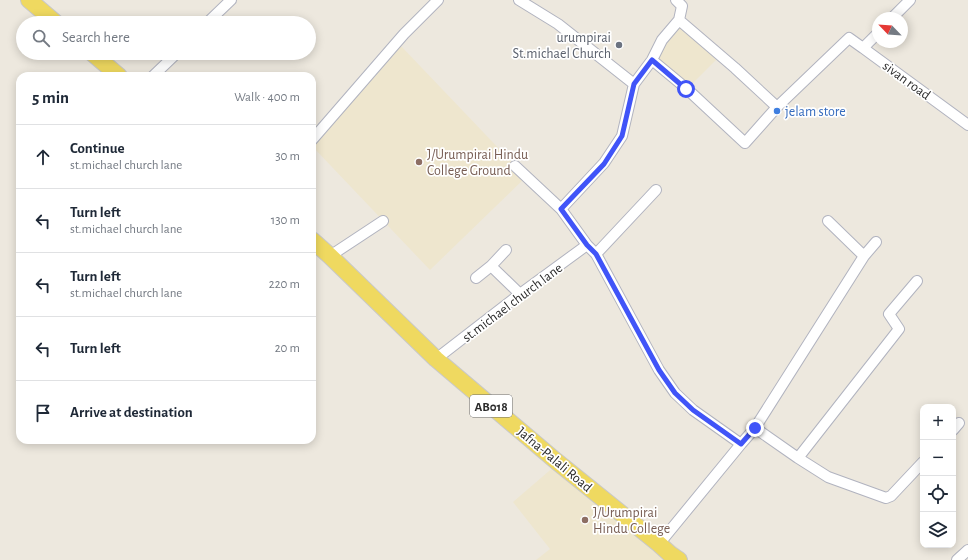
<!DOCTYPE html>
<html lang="en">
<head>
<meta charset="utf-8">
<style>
  body { margin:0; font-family:"Alegreya Sans",sans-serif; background:#f2f2f3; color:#1f2937 }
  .controls { position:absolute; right:12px; bottom:12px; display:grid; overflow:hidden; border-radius:8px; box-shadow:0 2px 10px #0003 }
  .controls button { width:36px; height:36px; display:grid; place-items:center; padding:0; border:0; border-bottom:1px solid #e0e1e3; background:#fff; color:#1f2937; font:20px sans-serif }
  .compass { position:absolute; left:872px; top:12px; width:36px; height:36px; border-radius:50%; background:#fff; box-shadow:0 2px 10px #0003; rotate:295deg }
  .stop { position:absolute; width:12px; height:12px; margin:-9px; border:3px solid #4054f8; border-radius:50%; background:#fff }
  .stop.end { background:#4054f8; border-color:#fff; box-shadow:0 1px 4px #0008 }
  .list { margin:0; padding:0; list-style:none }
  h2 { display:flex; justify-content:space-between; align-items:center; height:52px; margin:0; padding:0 16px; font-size:17px }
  h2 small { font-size:13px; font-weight:400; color:#747a83 }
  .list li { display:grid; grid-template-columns:26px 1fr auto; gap:12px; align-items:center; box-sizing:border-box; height:64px; padding:0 16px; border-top:1px solid #e0e1e3 }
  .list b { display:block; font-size:15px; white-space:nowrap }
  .list p { margin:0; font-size:13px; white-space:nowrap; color:#747a83 }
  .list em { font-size:13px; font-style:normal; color:#747a83 }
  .icon { flex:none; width:22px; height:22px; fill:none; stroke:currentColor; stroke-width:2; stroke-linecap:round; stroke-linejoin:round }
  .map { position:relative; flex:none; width:968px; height:560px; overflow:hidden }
  .search { position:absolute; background:#fff; box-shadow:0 2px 10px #0003; left:16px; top:16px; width:300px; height:44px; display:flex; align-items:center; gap:10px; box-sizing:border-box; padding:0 14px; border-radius:22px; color:#747a83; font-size:15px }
  .panel { position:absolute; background:#fff; box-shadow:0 2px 10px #0003; left:16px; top:72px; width:300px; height:372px; border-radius:12px }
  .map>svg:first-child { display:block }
  .education { fill:#eee6ce }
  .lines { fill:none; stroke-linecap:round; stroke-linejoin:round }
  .street-casing { stroke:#b1b3bf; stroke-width:12 }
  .primary-casing { stroke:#c8c8c8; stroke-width:18 }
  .street { stroke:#fff; stroke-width:10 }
  .primary { stroke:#efd960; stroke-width:16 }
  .route { stroke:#4054f8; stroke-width:5 }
  .worship-dot { fill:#6b7280; stroke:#fff; stroke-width:1.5 }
  .shop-dot { fill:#3f7fe0; stroke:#fff; stroke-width:1.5 }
  .education-dot { fill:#8d6e63; stroke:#fff; stroke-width:1.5 }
  .labels { text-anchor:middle; stroke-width:3.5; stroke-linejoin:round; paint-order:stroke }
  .shield { fill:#fff; stroke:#6b6b6b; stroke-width:1 }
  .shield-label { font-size:13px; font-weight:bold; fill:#2b2b2b }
  .worship-label { font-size:14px; fill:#5b616d; stroke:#fff; text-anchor:end }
  .street-label { font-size:14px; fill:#2b2b2b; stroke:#fff }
  .shop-label { font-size:14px; fill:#366cbe; stroke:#fff; text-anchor:start }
  .education-label { font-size:14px; fill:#785e54; stroke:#fff; text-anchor:start }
</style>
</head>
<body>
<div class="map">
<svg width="968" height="560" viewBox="0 0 968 560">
  <rect width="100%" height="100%" fill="#ede8de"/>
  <path class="education" d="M679 20 721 55 687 89 652 60Z
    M400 45 526 177 430 270 312 146V130Z
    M563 459 665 538 680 549 667 560H536L550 549 513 502Z"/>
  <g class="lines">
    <defs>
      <path id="street" d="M519 0 558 24 634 84
        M892 18 910 0
        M679 20 735 68 777 107 849 38 863 48
        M207 23 231 0
        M878 33 863 48 968 125
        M652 60 687 89 745 143 777 107
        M153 76 177 53
        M312 140 404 34 438 0
        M515 166 561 209
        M587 245 561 209 604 163 622 136 634 84 652 60 662 40 679 20 682 6 676 0
        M506 250 491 266 520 294
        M596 254 656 190
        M330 256 383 221
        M864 256 876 242
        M476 278 491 266
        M436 359 520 294 587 245 596 254 659 370 675 393 693 410 741 444 659 544
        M755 428 798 458 828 477 886 498 891 496 923 462
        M953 430 959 423
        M741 444 755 428 864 256 828 221
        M798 458 899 329 889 314 917 281
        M957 560 968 550"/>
      <path id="primary" d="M29 0 56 23
        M92 53 119 76
        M312 240 330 256 436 359 556 461 659 544 670 554 679 560"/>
    </defs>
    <use href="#street" class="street-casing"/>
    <use href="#primary" class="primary-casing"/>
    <use href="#street" class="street"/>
    <use href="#primary" class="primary"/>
  </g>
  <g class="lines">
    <path class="route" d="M686 89 652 60 634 84 622 136 604 164 561 209 587 245 596 254 659 370 675 393 693 410 741 444 755 428"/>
  </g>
  <circle class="worship-dot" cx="619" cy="45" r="4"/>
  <circle class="shop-dot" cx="777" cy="111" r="4"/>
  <g class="education-dot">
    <circle cx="419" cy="162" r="4"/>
    <circle cx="585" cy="520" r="4"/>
  </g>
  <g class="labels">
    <rect class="shield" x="470" y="395" width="42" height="22" rx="3"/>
    <g class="shield-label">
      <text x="491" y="411">AB018</text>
    </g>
    <g class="worship-label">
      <text x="611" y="42">urumpirai<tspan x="611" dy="16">St.michael Church</tspan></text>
    </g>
    <g class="street-label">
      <text transform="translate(907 80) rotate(36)" y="5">sivan road</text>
      <text transform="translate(512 302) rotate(-37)" y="5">st.michael church lane</text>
      <text transform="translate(555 459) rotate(40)" y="5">Jafna-Palali Road</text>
    </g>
    <g class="shop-label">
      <text x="785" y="116">jelam store</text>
    </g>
    <g class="education-label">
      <text x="427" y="159">J/Urumpirai Hindu<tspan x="427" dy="16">College Ground</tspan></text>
      <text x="593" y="517">J/Urumpirai<tspan x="593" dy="16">Hindu College</tspan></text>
    </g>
  </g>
</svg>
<div class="controls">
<button>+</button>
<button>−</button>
<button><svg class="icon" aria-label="locate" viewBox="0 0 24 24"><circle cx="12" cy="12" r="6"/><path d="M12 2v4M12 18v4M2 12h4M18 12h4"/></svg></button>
<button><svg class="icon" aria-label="layers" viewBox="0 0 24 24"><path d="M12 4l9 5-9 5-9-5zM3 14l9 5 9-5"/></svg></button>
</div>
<svg class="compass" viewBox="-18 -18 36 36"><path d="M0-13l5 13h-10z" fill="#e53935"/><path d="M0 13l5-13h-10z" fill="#747a83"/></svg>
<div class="stop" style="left:686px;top:89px"></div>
<div class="stop end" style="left:755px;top:428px"></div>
<div class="search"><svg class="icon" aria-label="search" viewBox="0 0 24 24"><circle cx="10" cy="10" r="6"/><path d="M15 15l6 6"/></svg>Search here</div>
<section class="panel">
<h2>5 min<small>Walk · 400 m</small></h2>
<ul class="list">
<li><svg class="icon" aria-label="ahead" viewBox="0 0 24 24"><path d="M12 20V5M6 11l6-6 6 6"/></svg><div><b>Continue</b><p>st.michael church lane</p></div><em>30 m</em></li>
<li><svg class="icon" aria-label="left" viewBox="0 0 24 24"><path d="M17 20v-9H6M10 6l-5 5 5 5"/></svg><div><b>Turn left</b><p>st.michael church lane</p></div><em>130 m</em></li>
<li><svg class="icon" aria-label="left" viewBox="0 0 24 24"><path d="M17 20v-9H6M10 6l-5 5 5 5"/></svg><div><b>Turn left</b><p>st.michael church lane</p></div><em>220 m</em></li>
<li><svg class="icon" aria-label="left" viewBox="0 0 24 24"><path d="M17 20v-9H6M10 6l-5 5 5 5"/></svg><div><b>Turn left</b></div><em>20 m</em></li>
<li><svg class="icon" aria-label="arrive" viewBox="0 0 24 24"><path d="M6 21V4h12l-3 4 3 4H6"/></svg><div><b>Arrive at destination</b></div></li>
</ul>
</section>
</div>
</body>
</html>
